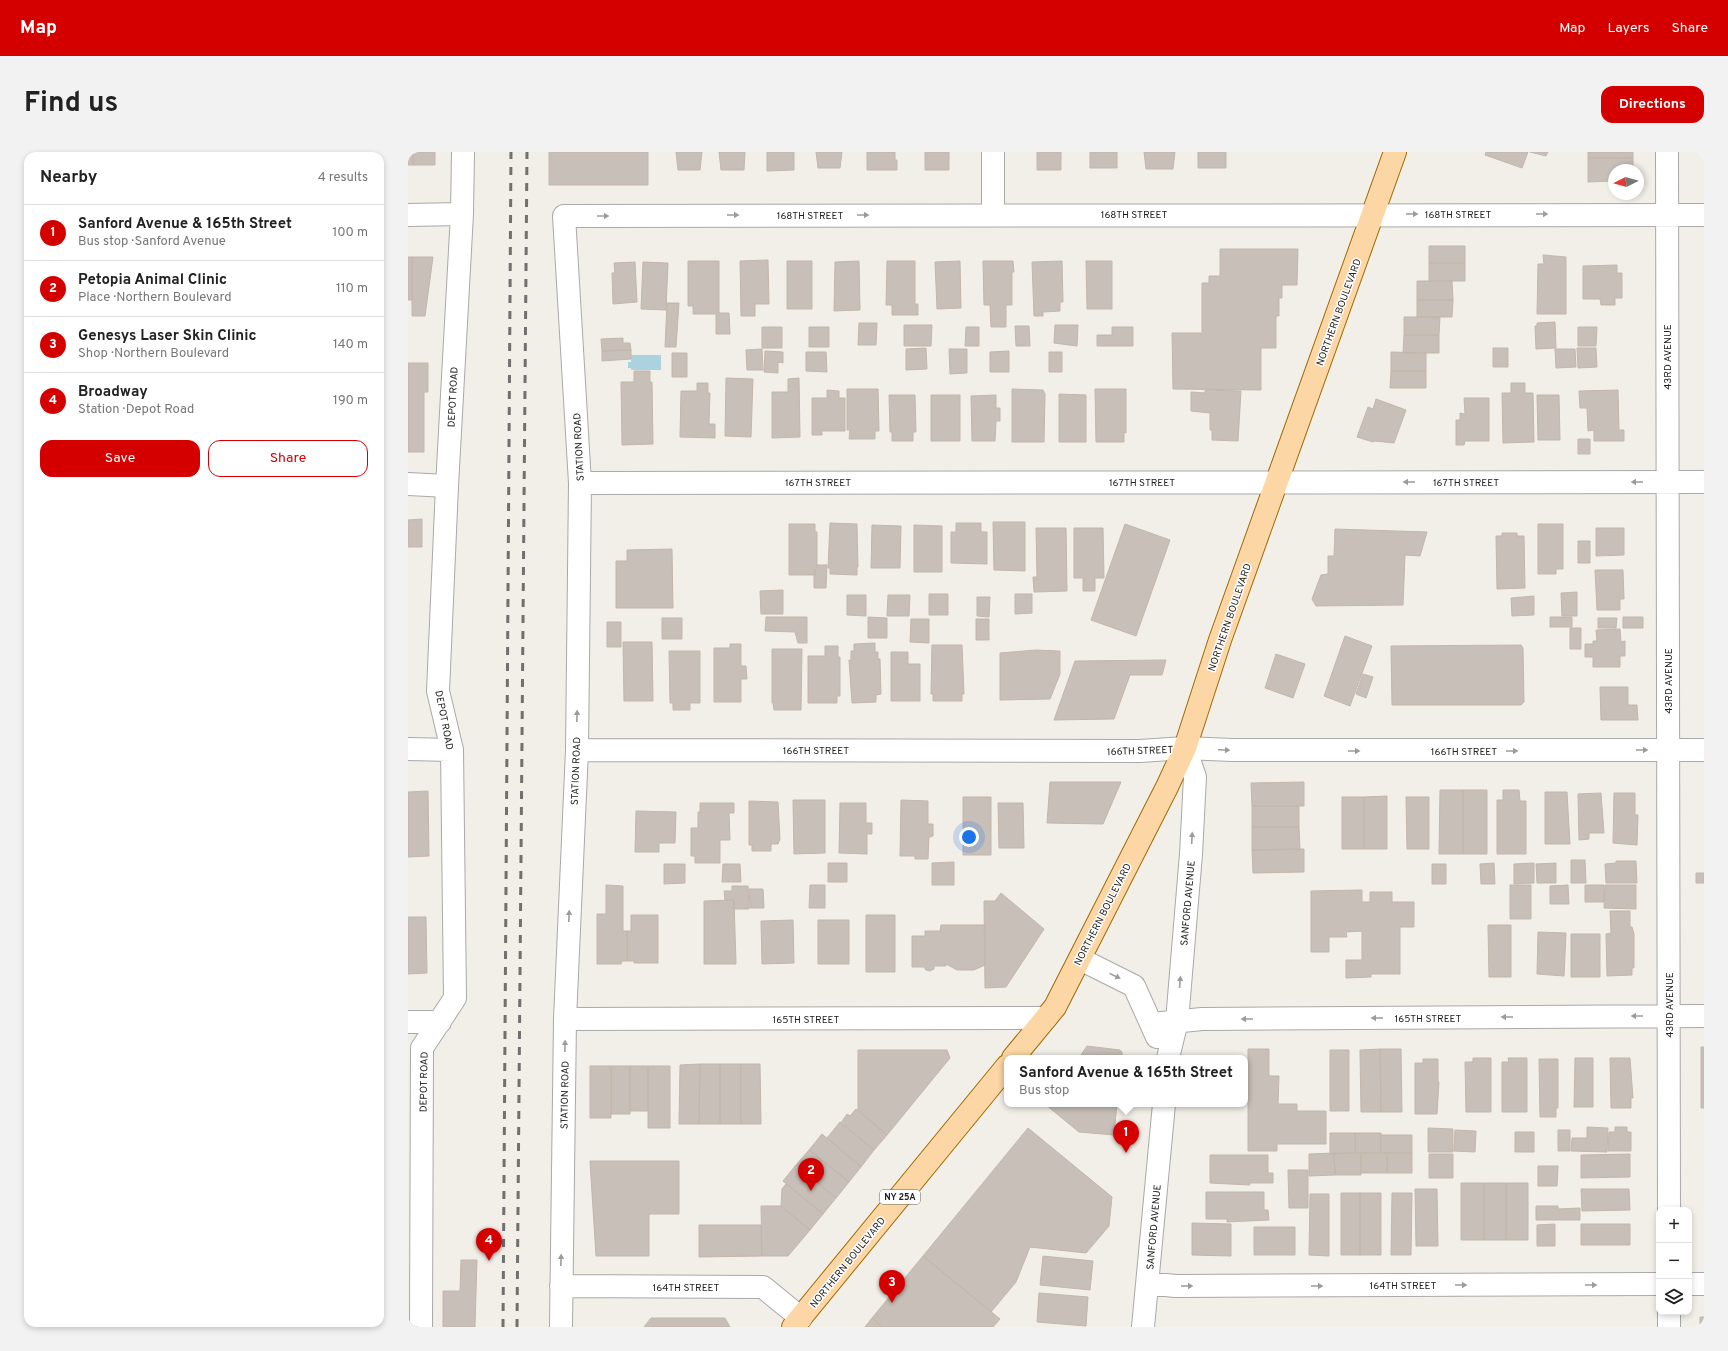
<!DOCTYPE html>
<html lang="en">
<head>
<meta charset="utf-8">
<style>
  body { margin:0; font-family:Overpass,sans-serif; background:#f2f2f2; color:#222 }
  .controls { position:absolute; right:12px; bottom:12px; display:grid; overflow:hidden; border-radius:8px; box-shadow:0 2px 6px #0003 }
  .controls button { width:36px; height:36px; display:grid; place-items:center; padding:0; border:0; border-bottom:1px solid #e0e0e0; background:#fff; color:#222; font:20px sans-serif }
  .compass { position:absolute; left:1200px; top:12px; width:36px; height:36px; border-radius:50%; background:#fff; box-shadow:0 2px 6px #0003; rotate:264deg }
  .you { position:absolute; left:561px; top:685px; width:14px; height:14px; margin:-10px; border:3px solid #fff; border-radius:50%; background:#1a73e8; box-shadow:0 0 0 6px #1a73e833 }
  .badge { display:grid; place-items:center; width:26px; height:26px; border-radius:50%; background:#d40000; color:#fff; font-size:13px; font-weight:700 }
  .pin { position:absolute; translate:-50% -33px; filter:drop-shadow(0 1px 2px #0008) }
  .pin::after { content:''; position:absolute; top:21px; width:14px; height:12px; background:inherit; clip-path:polygon(0 0,100% 0,50% 100%) }
  .popup { position:absolute; left:596px; top:903px; width:244px; height:52px; box-sizing:border-box; display:grid; place-content:center; border-radius:8px; background:#fff; filter:drop-shadow(0 1px 3px #0005); font-size:13px; white-space:nowrap; color:#767676 }
  .popup b { font-size:15px; color:#222 }
  .popup::after { content:''; position:absolute; left:50%; top:100%; margin-left:-8px; border:8px solid transparent; border-top-color:#fff }
  .list { margin:0; padding:0; list-style:none }
  h2 { display:flex; justify-content:space-between; align-items:center; height:52px; margin:0; padding:0 16px; font-size:17px }
  h2 small { font-size:13px; font-weight:400; color:#767676 }
  .list li { display:grid; grid-template-columns:26px 1fr auto; gap:12px; align-items:center; box-sizing:border-box; height:56px; padding:0 16px; border-top:1px solid #e0e0e0 }
  .list b { display:block; font-size:15px; white-space:nowrap }
  .list p { margin:0; font-size:13px; white-space:nowrap; color:#767676 }
  .list em { font-size:13px; font-style:normal; color:#767676 }
  .actions { display:flex; gap:8px; padding:12px 16px }
  .actions a { flex:1; padding:9px 0; border:1px solid #d40000; border-radius:12px; text-align:center; font-size:14px; color:#d40000 }
  .actions .main { background:#d40000; color:#fff }
  .icon { flex:none; width:22px; height:22px; fill:none; stroke:currentColor; stroke-width:2; stroke-linecap:round; stroke-linejoin:round }
  .map { position:relative; flex:none; width:1296px; height:1175px; overflow:hidden; border-radius:12px }
  header { display:flex; align-items:center; gap:24px; box-sizing:border-box; height:56px; padding:0 20px; background:#d40000; color:#fff }
  header strong { font-size:19px }
  nav { display:flex; gap:22px; margin-inline-start:auto; font-size:14px }
  .intro { display:flex; align-items:center; justify-content:space-between; box-sizing:border-box; height:96px; padding:0 24px }
  h1 { margin:0; font-size:28px }
  .button { padding:10px 18px; border-radius:12px; background:#d40000; color:#fff; font-size:14px; font-weight:700 }
  main { display:flex; gap:24px; padding:0 24px }
  aside { flex:1; background:#fff; border-radius:12px; box-shadow:0 2px 6px #0003 }
  .map>svg:first-child { display:block }
  .water { fill:#aad3df }
  .building { fill:#c7bfb8; stroke:#c4b6ab }
  .lines { fill:none; stroke-linecap:round; stroke-linejoin:round }
  .minor-casing { stroke:#a9a9a9; stroke-width:24 }
  .major-casing { stroke:#a06b00; stroke-width:24 }
  .minor { stroke:#fff; stroke-width:22 }
  .major { stroke:#fcd6a4; stroke-width:22 }
  .rail { stroke:#707070; stroke-width:3; stroke-dasharray:8 8; stroke-linecap:butt }
  .oneway { fill:#9c9c9c }
  .labels { text-anchor:middle; stroke-width:3; stroke-linejoin:round; paint-order:stroke }
  .shield { fill:#fff; stroke:#646464; stroke-width:1 }
  .shield-label { font-size:9px; font-weight:bold; fill:#222 }
  .street-label { font-size:10px; fill:#222; stroke:#fff }
</style>
</head>
<body>
<header>
<strong>Map</strong>
<nav><a>Map</a><a>Layers</a><a>Share</a></nav>
</header>
<div class="intro"><h1>Find us</h1><a class="button">Directions</a></div>
<main>
<aside>
<h2>Nearby<small>4 results</small></h2>
<ul class="list">
<li><span class="badge">1</span><div><b>Sanford Avenue &amp; 165th Street</b><p>Bus stop · Sanford Avenue</p></div><em>100 m</em></li>
<li><span class="badge">2</span><div><b>Petopia Animal Clinic</b><p>Place · Northern Boulevard</p></div><em>110 m</em></li>
<li><span class="badge">3</span><div><b>Genesys Laser Skin Clinic</b><p>Shop · Northern Boulevard</p></div><em>140 m</em></li>
<li><span class="badge">4</span><div><b>Broadway</b><p>Station · Depot Road</p></div><em>190 m</em></li>
</ul>
<div class="actions"><a class="main">Save</a><a>Share</a></div>
</aside>
<div class="map">
<svg width="1296" height="1175" viewBox="0 0 1296 1175">
  <rect width="100%" height="100%" fill="#f2efe9"/>
  <path class="water" d="M223 203H253V218H223V216H220V210H223Z"/>
  <path class="building" d="M0 0H5V13H0Z
    M5 0H27V13H5Z
    M141 0H240V33H141Z
    M268 0H294L292 18H270Z
    M311 0H337L336 18H313Z
    M359 0H386V18L359 19Z
    M408 0H434L432 16H410Z
    M459 0H487V8H489V18H459Z
    M517 0H541V18H517Z
    M629 0H653V18H629Z
    M682 0H709V16H682Z
    M736 0H767L765 17H738Z
    M790 0H818V16H790Z
    M1078 0H1120L1114 16 1077 3Z
    M1122 0H1140L1138 4Z
    M1180 0H1225V6H1180Z
    M1180 6H1225V18H1206V29L1180 30Z
    M1021 94H1057V111H1021Z
    M812 97H890L889 133H874V146H871V164H868V196H853V238L765 237 764 181H794V131H801V124H812Z
    M1135 103 1158 105V162H1129L1130 112H1136Z
    M0 105H4V148H0Z
    M4 105H25L17 164H4Z
    M360 108 361 152H347V164H333L332 109Z
    M280 109H311V161H321L322 182H308V162H285V154H280Z
    M379 109H404V157H379Z
    M451 109 452 158 426 159 427 110Z
    M479 109H507V152H510V163H484V153H478Z
    M552 109 553 156 529 157 527 110Z
    M575 109H605L606 120H604V153H598V175H583L582 153H576Z
    M654 109 655 150H652V159L635 160V164H626L624 110Z
    M678 109H704V157H679Z
    M227 110 229 150 205 152 204 121H207L206 111Z
    M235 110 260 111 258 158 233 157Z
    M1021 111H1057V129H1021Z
    M1209 113V121H1214V146H1207V153H1193L1192 147H1175V114Z
    M1009 129H1044L1045 148H1009Z
    M1009 148H1045L1044 165H1009Z
    M259 151H271L268 195H257Z
    M996 165H1032L1031 183H996Z
    M1147 170 1148 196 1128 197 1127 174H1129V171Z
    M451 171H469L468 193H450Z
    M496 173H524L523 194H496Z
    M647 173H670L669 194 646 191Z
    M607 174H621L622 194H608Z
    M354 175H374V196H354Z
    M401 175H421V195H401Z
    M558 175H571V194H557Z
    M704 175H725V194H689V183H704Z
    M1170 175H1189L1188 194H1170Z
    M996 183H1031V201H995Z
    M215 186V191H222L223 198 194 199 193 187Z
    M518 196 519 217 498 218V197Z
    M1085 196H1100V215H1085Z
    M1169 196H1188L1189 215 1170 216Z
    M354 197 355 218H339L338 198Z
    M541 197H559V221L542 222Z
    M1147 197H1167L1168 215 1148 216Z
    M223 198V207L194 209V199Z
    M357 199 375 200V211L370 210V221L356 220Z
    M601 199V220H582V200Z
    M398 200H418L419 220 398 219Z
    M641 200H654V220H641Z
    M983 200 1018 201V219H983Z
    M264 201H279V225H264Z
    M0 211H20V240H16V300H0Z
    M226 219H242V230H244L245 292 214 293 213 230H226Z
    M983 219H1018V236H982Z
    M318 226 345 227 343 285 317 284Z
    M391 226 392 285 364 286V240H380V227Z
    M289 231H300V241H302L301 272H307V286L272 285 273 239H289Z
    M1103 231H1117V241H1125L1126 290 1095 291 1094 241H1103Z
    M439 237H470L471 279H467V287H441L442 278H439Z
    M604 237 635 238 637 242 636 290H604Z
    M687 237H718V281L716 280V290H688Z
    M419 238 431 239V246H437V279H414V283H404V246H419Z
    M797 238 833 239 830 289 804 288V278H802V261L783 259V240L797 241Z
    M1210 238 1211 278H1216V289H1186V278L1180 279 1179 256H1172L1171 239Z
    M651 242 678 243V290H651Z
    M481 243H507L508 280H505V289H484V280H482Z
    M523 243H552V289H523Z
    M588 243V256H592V269H588L587 289H564L563 244Z
    M1129 243H1151L1152 288H1130Z
    M1056 246H1081V289H1057L1056 293H1048V268H1052V261L1057 262Z
    M968 247 998 258 986 291 966 289 965 290 949 285 960 255 965 257Z
    M1170 287H1182V302H1170Z
    M14 367V395H0V368Z
    M585 370H617V419L586 418Z
    M422 371 449 372 450 415H449V423L422 422V416H420Z
    M548 371H573V380H579V412L543 411V380H548Z
    M381 372H407V380H409V415H407V423H381Z
    M717 372 762 388 728 484 683 468Z
    M1130 372H1155V417H1148V422H1130Z
    M464 373 493 374 492 416H463Z
    M506 373 534 374V420H506Z
    M628 376H658L659 439 626 440 625 425H629Z
    M666 376H695L696 426H687V439H675V426H666Z
    M1188 376H1216V403L1188 404Z
    M927 377 1019 380 1012 404 997 403 995 453 908 454 904 447 913 423 920 422V404H926Z
    M1094 381H1109V384H1116L1117 436 1089 437 1088 384H1094Z
    M1170 389H1182V411H1170Z
    M264 397 265 456H208V409H219V398Z
    M409 413H419L418 436H406V424Z
    M1187 418H1215L1216 447H1212V458H1189Z
    M375 438V462H353L352 439Z
    M1169 440V464H1154L1153 441Z
    M521 442H540V463H521Z
    M607 442H624V461L607 462Z
    M439 443H458V464L439 463Z
    M480 443H502L501 464H479Z
    M1126 444V463L1104 464 1103 446Z
    M569 445H582L581 465 569 464Z
    M358 465H399V491H390L387 480 357 479Z
    M460 465 479 466V486H460Z
    M1142 465H1164V475H1142Z
    M1215 465H1235V476H1215Z
    M254 466H274V487H254Z
    M1190 466H1209L1208 476H1190Z
    M503 467H521V491L502 490Z
    M568 467H581V488H568Z
    M199 470H213V495H199Z
    M1162 476H1173V497H1162Z
    M1212 477 1213 490 1217 489V504H1212V515H1185V505H1177V492H1185V489H1189L1188 478Z
    M937 484 964 494 942 554 916 544Z
    M215 490H244L245 549H216Z
    M467 491V500H470V507H472L473 542 468 543V550L444 551 441 508H443V499H446V492Z
    M322 492H333V514H338L339 527H333V550H306V496H322Z
    M524 493H554L556 542H554V549H525V542H523Z
    M1113 493 1115 496 1116 550 1113 553H984L983 494Z
    M417 494H430V505H432V544H429V551H400V504H417Z
    M364 497H394L393 558H366L365 551H364Z
    M628 498 652 499V522L642 547 592 548V501Z
    M261 499H292V551H282V558H265V551H262Z
    M483 500H500V512H512V549H483Z
    M868 502 897 512 885 546 857 536Z
    M758 508 754 523H722L706 567 646 568 667 509Z
    M955 522 965 525 958 546 948 542Z
    M1192 535H1220V553H1229L1230 568H1193Z
    M642 630H713L695 672 639 671Z
    M896 630V654H844L843 631Z
    M1032 638H1055V702H1031Z
    M1055 638H1079V702H1055Z
    M1095 638H1111L1112 649H1118V702H1089V648H1095Z
    M20 639 21 704 0 705V640Z
    M1137 640H1159L1162 692H1137Z
    M1193 641 1196 681H1181V687L1171 688 1170 642Z
    M1206 641H1227V663H1230L1229 693 1205 691Z
    M979 644V697H956V645Z
    M555 645H583V703H555Z
    M934 645H956V697H934Z
    M998 645H1021V697H999Z
    M385 648H417V701L386 702Z
    M493 648 520 649V672H525V684L521 685 520 707H507V704H492Z
    M341 649 370 650 372 687 370 692H363V699H344V693H341Z
    M292 651H326V661H321L322 688H312V711H287V704H283V676H290V660H292Z
    M432 651H458V671H464V682H459V702L431 701Z
    M590 651H615L616 696H591Z
    M844 654H891V675H844Z
    M228 659 268 660 267 691H251V700H227Z
    M844 675H891L892 697 844 698Z
    M896 697V720L845 721 844 698Z
    M1163 708H1177L1178 731H1163Z
    M1208 709H1228L1229 731H1198L1197 712 1208 711Z
    M546 710V733H524V711Z
    M420 711H439V730H420Z
    M1086 711 1087 732H1073L1072 712Z
    M1126 711V731L1106 732V712Z
    M1148 711V731H1129L1128 712Z
    M256 712H277V731L256 732Z
    M315 712H332L333 730H314Z
    M1024 712H1038V732H1024Z
    M1288 721H1296V731H1288Z
    M198 733 215 734V779H219V809H214L213 812H189V762H198Z
    M402 733H417V756H401Z
    M1102 733H1123V767H1102Z
    M1160 733 1161 752H1142V734Z
    M1177 733H1196V750H1177Z
    M1197 733H1228V757L1196 756Z
    M324 734H340L341 757H326V748H317L316 739H324Z
    M341 737H355L356 756H342Z
    M954 738V750H962V740H984V750H1006V775H992V822H963V825L938 826V808H954V779L938 780 939 785H921V800H903V739Z
    M593 741 636 777 598 835 577 836 576 749H587Z
    M326 748 328 812H296V749Z
    M1202 759H1222V775H1224L1226 782V816H1224V823L1199 824 1198 782 1203 781Z
    M223 763H250V811H226V809H219V779H223Z
    M458 763H487V820H458Z
    M0 765H18L19 821 0 822Z
    M385 768 386 811 354 812 353 769Z
    M410 768H441V812H410Z
    M533 773H577V813L566 818H549L538 812V814H526V817L522 819 518 818 516 815H504V784H517V779H532Z
    M1080 773H1103V825H1081Z
    M1130 780 1158 781 1156 824 1129 822Z
    M1163 782H1192V825H1163Z
    M679 894 712 898 714 900V906H671Z
    M1293 895H1296V956H1293Z
    M840 897H861V924H871L870 952H889V959H918V992H869V999H840Z
    M972 897 973 960H953L952 898Z
    M972 897H993L994 960H973Z
    M450 898H539L542 906 479 983 450 958Z
    M922 898H941V959H922Z
    M1065 906H1083V960H1058L1057 910H1065Z
    M1100 906H1119V960H1094V910H1101Z
    M1167 906H1185V955H1166Z
    M1202 906H1222L1225 946H1223V956H1203Z
    M1015 907H1030V930H1031L1029 962H1007V911H1015Z
    M1131 907H1150V956H1148V965H1132Z
    M292 912 291 972H271L272 913Z
    M292 912H312V972H291Z
    M312 912H333V972H312Z
    M333 912H352L353 972H333Z
    M182 914H203V966H182Z
    M203 914H222V962H203Z
    M222 914H240V959H222Z
    M240 914H262V976H240Z
    M709 952 706 983 671 980 638 953Z
    M448 957 479 983 466 998 433 971 439 962 442 964Z
    M432 970 466 998 453 1015 419 986Z
    M1179 975 1200 976 1199 1000 1163 999 1164 986H1179Z
    M1207 975H1219V980H1223V999H1200L1201 980H1207Z
    M620 976 704 1045 701 1074 678 1101 622 1095 608 1130 583 1160 515 1104Z
    M1020 976 1045 977V1000H1020Z
    M1047 978 1068 979 1067 1000 1046 999Z
    M1150 978H1162V999H1150Z
    M1107 980H1126V1000H1107Z
    M922 981H947V1001L922 1002Z
    M947 981H973V1001H947Z
    M414 982 453 1015 441 1030 401 998Z
    M973 983H1004V1001H973Z
    M401 998 441 1030 428 1046 388 1013Z
    M926 1001 927 1023 901 1024V1002Z
    M926 1001H953V1023H927Z
    M953 1001H979V1021H953Z
    M979 1001H1004V1021H979Z
    M1021 1002H1045V1026H1021Z
    M1222 1002V1025L1173 1026V1003Z
    M802 1003H860V1021H865V1031H841L842 1033 802 1031Z
    M182 1009H271V1062H241V1104H188Z
    M388 1013 428 1046 415 1062 375 1029Z
    M1130 1014H1150L1149 1034H1130Z
    M880 1018H900V1056H881Z
    M1053 1031H1076V1088H1053Z
    M1076 1031H1098V1088H1076Z
    M1098 1031H1120V1088H1098Z
    M378 1032 415 1062 402 1078 373 1054 374 1037Z
    M1007 1037H1029L1030 1094H1008Z
    M1173 1037H1221L1222 1058 1174 1059Z
    M798 1040H856V1058H860L861 1068 819 1070V1067H798Z
    M933 1041H952V1103H933Z
    M952 1041H973V1103H952Z
    M984 1041H1004L1003 1103H983Z
    M902 1042H921V1104L901 1103Z
    M353 1054H373L402 1078 380 1104H354Z
    M1128 1054H1150V1057L1172 1056V1068H1128Z
    M784 1071 823 1072V1104L784 1103Z
    M1147 1072V1094H1129V1073Z
    M1173 1072H1222V1093H1173Z
    M291 1073H353L354 1104 291 1105Z
    M846 1075H887V1103H846Z
    M515 1104 592 1167 585 1175H474L464 1166Z
    M635 1104 685 1109 682 1138 632 1133Z
    M53 1108H69L67 1175H35V1139H52Z
    M631 1141 680 1145 678 1174 629 1170Z
    M1292 1165H1296V1175H1292Z
    M243 1166H317L322 1175H236Z
    M464 1166 474 1175H457Z"/>
  <g class="lines">
    <defs>
      <path id="minor" d="M585 0V63
        M1259 0 1261 1058
        M0 63 54 62
        M172 331 1296 330
        M0 332 39 334
        M0 597 44 598
        M169 598 732 599 777 596 824 598H1296
        M672 807 726 834 749 885
        M157 867 638 866
        M0 870H32
        M744 872 794 867 1296 864
        M760 906 769 869 783 702 787 625 777 596
        M740 1131 767 1134 1251 1132
        M1281 1132H1296
        M153 1134 355 1135 393 1166
        M13 1175 14 896 47 846 44 598 30 539 39 334 54 62 55 0
        M153 1175 157 867 169 598 172 331 156 64 1296 63
        M735 1175 756 952
        M1261 1175V1160"/>
      <path id="major" d="M605 906 647 855 759 635 777 596 812 488 987 0
        M385 1175 599 914"/>
    </defs>
    <use href="#minor" class="minor-casing"/>
    <use href="#major" class="major-casing"/>
    <use href="#minor" class="minor"/>
    <use href="#major" class="major"/>
    <path class="rail" d="M95 1175 103 0
      M109 1175 119 0"/>
  </g>
  <defs><path id="oneway-solid" d="M-6-.8H1V-3.2L6.5 0L1 3.2V.8H-6Z"/></defs>
  <g class="oneway">
    <use href="#oneway-solid" transform="translate(1004 62)"/>
    <use href="#oneway-solid" transform="translate(1134 62)"/>
    <use href="#oneway-solid" transform="translate(325 63)"/>
    <use href="#oneway-solid" transform="translate(455 63)"/>
    <use href="#oneway-solid" transform="translate(195 64)"/>
    <use href="#oneway-solid" transform="translate(1001 330) rotate(180)"/>
    <use href="#oneway-solid" transform="translate(1229 330) rotate(180)"/>
    <use href="#oneway-solid" transform="translate(169 564) rotate(-89)"/>
    <use href="#oneway-solid" transform="translate(816 598) rotate(3)"/>
    <use href="#oneway-solid" transform="translate(1234 598)"/>
    <use href="#oneway-solid" transform="translate(946 599)"/>
    <use href="#oneway-solid" transform="translate(1104 599)"/>
    <use href="#oneway-solid" transform="translate(784 686) rotate(-87)"/>
    <use href="#oneway-solid" transform="translate(161 764) rotate(-88)"/>
    <use href="#oneway-solid" transform="translate(707 824) rotate(26)"/>
    <use href="#oneway-solid" transform="translate(772 830) rotate(-85)"/>
    <use href="#oneway-solid" transform="translate(1229 864) rotate(180)"/>
    <use href="#oneway-solid" transform="translate(1099 865) rotate(180)"/>
    <use href="#oneway-solid" transform="translate(969 866) rotate(180)"/>
    <use href="#oneway-solid" transform="translate(839 867) rotate(180)"/>
    <use href="#oneway-solid" transform="translate(157 894) rotate(-89)"/>
    <use href="#oneway-solid" transform="translate(153 1108) rotate(-89)"/>
    <use href="#oneway-solid" transform="translate(1053 1133)"/>
    <use href="#oneway-solid" transform="translate(1183 1133)"/>
    <use href="#oneway-solid" transform="translate(779 1134)"/>
    <use href="#oneway-solid" transform="translate(909 1134)"/>
  </g>
  <g class="labels">
    <rect class="shield" x="472" y="1038" width="40" height="14" rx="3"/>
    <g class="shield-label">
      <text x="492" y="1048">NY 25A</text>
    </g>
    <g class="street-label">
      <text x="726" y="66">168TH STREET</text>
      <text x="1050" y="66">168TH STREET</text>
      <text x="402" y="67">168TH STREET</text>
      <text transform="translate(930 160) rotate(-70)" y="4">NORTHERN BOULEVARD</text>
      <text transform="translate(1259 205) rotate(-90)" y="4">43RD AVENUE</text>
      <text transform="translate(44 245) rotate(-87)" y="4">DEPOT ROAD</text>
      <text transform="translate(170 295) rotate(-93)" y="4">STATION ROAD</text>
      <text x="410" y="334">167TH STREET</text>
      <text x="734" y="334">167TH STREET</text>
      <text x="1058" y="334">167TH STREET</text>
      <text transform="translate(821 465) rotate(-71)" y="4">NORTHERN BOULEVARD</text>
      <text transform="translate(1260 529) rotate(-90)" y="4">43RD AVENUE</text>
      <text transform="translate(37 568) rotate(79)" y="4">DEPOT ROAD</text>
      <text x="408" y="602">166TH STREET</text>
      <text transform="translate(732 598) rotate(-2)" y="4">166TH STREET</text>
      <text x="1056" y="603">166TH STREET</text>
      <text transform="translate(167 619) rotate(-88)" y="4">STATION ROAD</text>
      <text transform="translate(779 751) rotate(-85)" y="4">SANFORD AVENUE</text>
      <text transform="translate(694 762) rotate(-63)" y="4">NORTHERN BOULEVARD</text>
      <text transform="translate(1261 853) rotate(-90)" y="4">43RD AVENUE</text>
      <text x="1020" y="870">165TH STREET</text>
      <text x="398" y="871">165TH STREET</text>
      <text transform="translate(15 930) rotate(-89)" y="4">DEPOT ROAD</text>
      <text transform="translate(156 943) rotate(-89)" y="4">STATION ROAD</text>
      <text transform="translate(745 1075) rotate(-85)" y="4">SANFORD AVENUE</text>
      <text transform="translate(439 1110) rotate(-51)" y="4">NORTHERN BOULEVARD</text>
      <text x="995" y="1137">164TH STREET</text>
      <text x="278" y="1139">164TH STREET</text>
    </g>
  </g>
</svg>
<div class="controls">
<button>+</button>
<button>−</button>
<button><svg class="icon" aria-label="layers" viewBox="0 0 24 24"><path d="M12 4l9 5-9 5-9-5zM3 14l9 5 9-5"/></svg></button>
</div>
<svg class="compass" viewBox="-18 -18 36 36"><path d="M0-13l5 13h-10z" fill="#e53935"/><path d="M0 13l5-13h-10z" fill="#767676"/></svg>
<div class="you"></div>
<div class="pin badge" style="left:718px;top:1001px">1</div>
<div class="popup"><b>Sanford Avenue &amp; 165th Street</b>Bus stop</div>
<div class="pin badge" style="left:403px;top:1039px">2</div>
<div class="pin badge" style="left:484px;top:1151px">3</div>
<div class="pin badge" style="left:81px;top:1109px">4</div>
</div>
</main>
</body>
</html>
